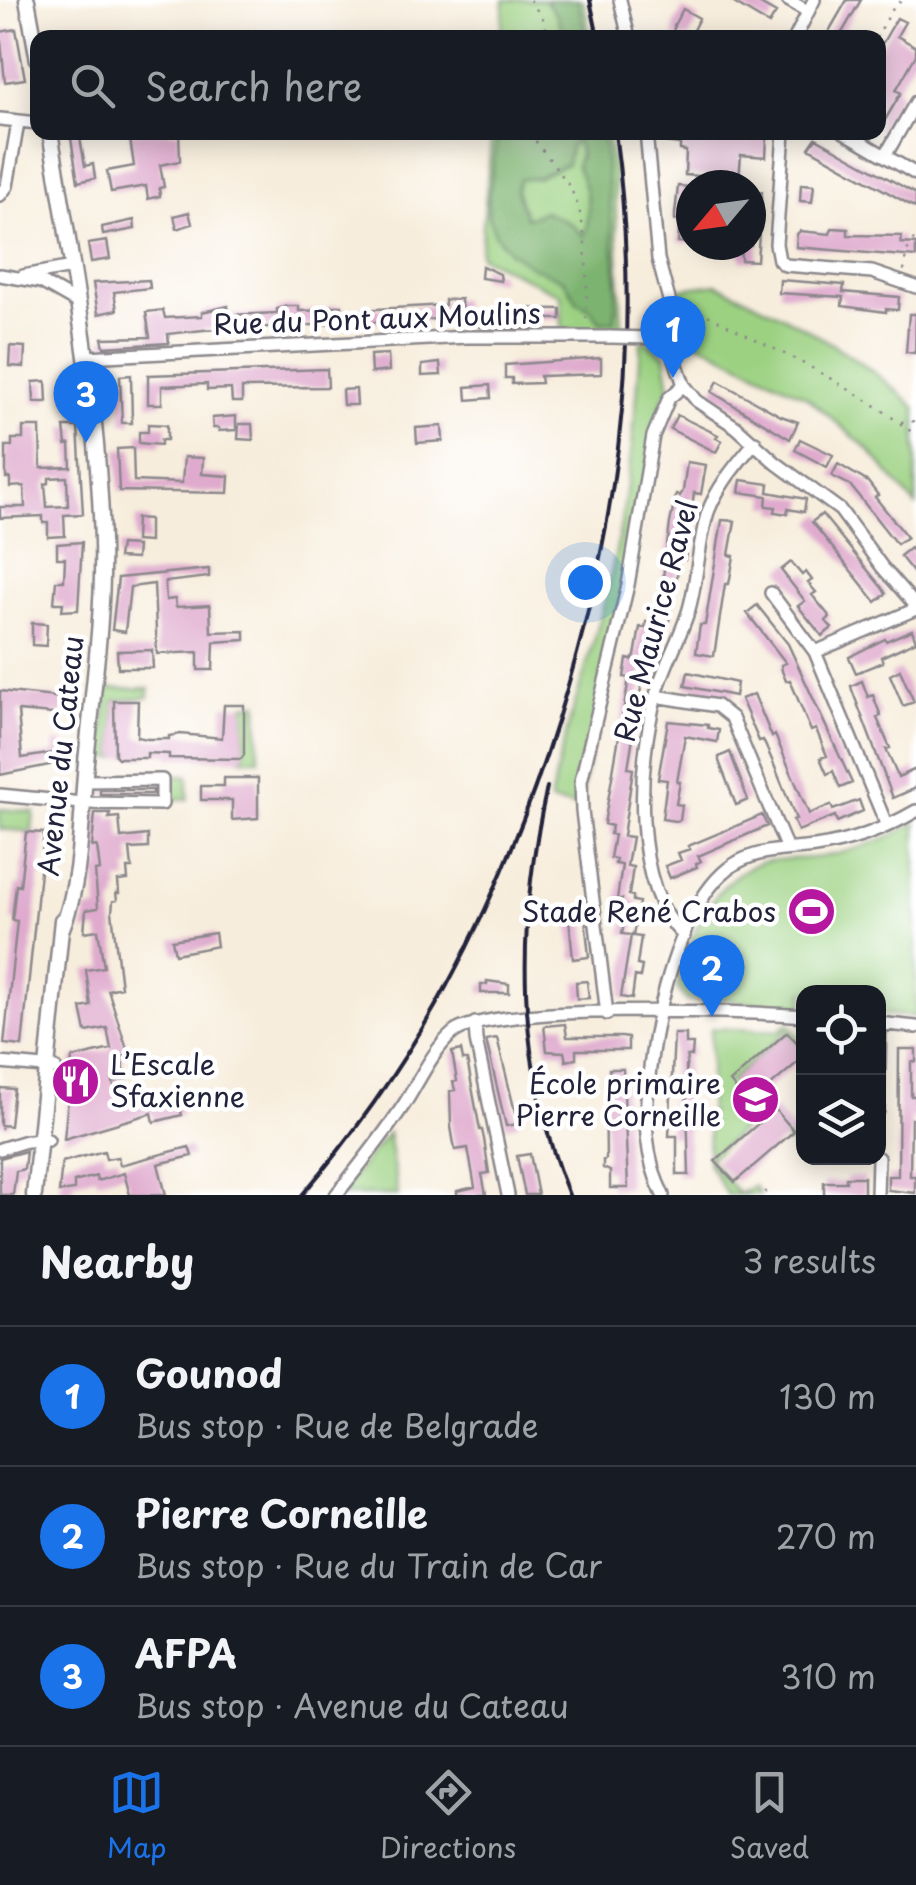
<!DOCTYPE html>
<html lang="en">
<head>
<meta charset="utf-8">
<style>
  body { margin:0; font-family:"Playpen Sans",sans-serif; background:#20242c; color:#f1f3f6 }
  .controls { position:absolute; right:30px; bottom:30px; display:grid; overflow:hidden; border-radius:20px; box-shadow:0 5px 25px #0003 }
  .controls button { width:90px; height:90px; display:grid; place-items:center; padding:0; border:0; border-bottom:2px solid #363941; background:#171b24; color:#f1f3f6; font:50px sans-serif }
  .compass { position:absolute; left:676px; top:170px; width:90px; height:90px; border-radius:50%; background:#171b24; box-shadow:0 5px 25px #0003; rotate:241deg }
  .you { position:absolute; left:585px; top:582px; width:35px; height:35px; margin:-25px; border:8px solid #fff; border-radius:50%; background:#1a73e8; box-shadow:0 0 0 15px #1a73e833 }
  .badge { display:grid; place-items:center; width:65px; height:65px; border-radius:50%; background:#1a73e8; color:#fff; font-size:32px; font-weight:700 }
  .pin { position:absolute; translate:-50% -82px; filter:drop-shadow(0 2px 5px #0008) }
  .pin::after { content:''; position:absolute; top:52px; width:35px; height:30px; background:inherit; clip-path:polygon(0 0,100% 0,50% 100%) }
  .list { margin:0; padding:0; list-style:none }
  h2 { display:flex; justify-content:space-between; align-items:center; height:130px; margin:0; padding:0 40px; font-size:42px }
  h2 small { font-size:32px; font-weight:400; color:#9ea1a6 }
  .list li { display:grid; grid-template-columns:65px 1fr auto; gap:30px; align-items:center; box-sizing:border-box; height:140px; padding:0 40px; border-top:2px solid #363941 }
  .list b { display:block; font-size:38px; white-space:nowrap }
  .list p { margin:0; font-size:32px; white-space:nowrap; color:#9ea1a6 }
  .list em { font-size:32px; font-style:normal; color:#9ea1a6 }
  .icon { flex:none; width:55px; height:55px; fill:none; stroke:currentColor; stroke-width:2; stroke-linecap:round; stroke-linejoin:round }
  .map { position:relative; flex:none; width:916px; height:1195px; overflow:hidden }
  .search { position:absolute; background:#171b24; box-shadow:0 5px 25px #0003; left:30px; right:30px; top:30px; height:110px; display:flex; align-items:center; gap:25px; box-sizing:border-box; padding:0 35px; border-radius:20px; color:#9ea1a6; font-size:38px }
  .sheet { height:550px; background:#171b24 }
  nav { display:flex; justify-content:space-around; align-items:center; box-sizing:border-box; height:140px; border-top:2px solid #363941; background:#171b24; font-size:28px; color:#9ea1a6 }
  nav a { display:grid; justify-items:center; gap:5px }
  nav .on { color:#1a73e8 }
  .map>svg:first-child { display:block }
  .green { fill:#9cd182; stroke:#5f7a5e; stroke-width:2.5 }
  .forest { fill:#7db370; stroke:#506a56; stroke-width:2.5; fill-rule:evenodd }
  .building { fill:#dfaace; fill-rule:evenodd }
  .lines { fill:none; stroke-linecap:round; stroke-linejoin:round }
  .minor-casing { stroke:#8c888c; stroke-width:16 }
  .major-casing { stroke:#8c888c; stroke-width:19 }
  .path { stroke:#8c888c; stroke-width:2.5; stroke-dasharray:2.5 8; stroke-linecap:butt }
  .minor { stroke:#fff; stroke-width:11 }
  .major { stroke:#fff; stroke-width:14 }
  .rail { stroke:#22223b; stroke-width:4 }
  .minor-bridge-casing { stroke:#8c888c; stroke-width:16; stroke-linecap:butt }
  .minor-bridge { stroke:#fff; stroke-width:11 }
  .labels { text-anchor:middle; stroke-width:9; stroke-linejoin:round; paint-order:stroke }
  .street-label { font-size:28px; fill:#22223b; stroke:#fff }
  .poi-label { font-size:28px; fill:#22223b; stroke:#fff; text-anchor:end }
</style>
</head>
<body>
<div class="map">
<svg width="916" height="1195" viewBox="0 0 916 1195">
  <rect width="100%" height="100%" fill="#fff"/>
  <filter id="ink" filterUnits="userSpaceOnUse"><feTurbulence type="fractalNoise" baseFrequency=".01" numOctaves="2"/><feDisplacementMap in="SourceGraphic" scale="20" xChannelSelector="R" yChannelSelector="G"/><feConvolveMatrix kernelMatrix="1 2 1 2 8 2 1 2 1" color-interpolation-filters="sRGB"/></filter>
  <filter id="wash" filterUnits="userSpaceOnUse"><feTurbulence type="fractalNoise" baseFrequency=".0048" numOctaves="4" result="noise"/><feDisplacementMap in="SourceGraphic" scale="40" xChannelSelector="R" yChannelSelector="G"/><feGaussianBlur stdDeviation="2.25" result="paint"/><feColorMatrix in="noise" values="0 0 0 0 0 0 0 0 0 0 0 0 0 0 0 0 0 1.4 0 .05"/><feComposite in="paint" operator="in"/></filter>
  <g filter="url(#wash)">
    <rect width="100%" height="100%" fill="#f7eddc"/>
    <path class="green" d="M504 0H583L591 37 501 38Z
      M492 133H607L614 175 622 331 562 329 561 295 480 256Z
      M716 284C787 316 858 353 916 408V506L870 451 807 397 676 331 675 290Z
      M646 341 665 355 670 388 662 402 579 807 550 802C562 738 584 678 601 616 625 527 635 434 641 342Z
      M149 688V697L114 701 115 754 118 758H101L107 689Z
      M258 703 259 759H241L244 755V705Z
      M168 776H188V799H169Z
      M0 809 34 812 32 832 0 829Z
      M916 823V1017L879 1014 878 992H804L803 1007 726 1000 687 1002 677 988C687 942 710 880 759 863 778 857 801 860 821 857 854 851 886 840 916 823Z
      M788 1024 803 1042V1050L787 1032 730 1081 749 1104 758 1109 757 1116 709 1159 739 1194 754 1186 759 1194 727 1195 708 1163 711 1028 779 1031Z
      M794 1131 803 1143 804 1158H828V1161L808 1168 785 1138Z
      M388 1133 398 1195H338Z"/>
    <path class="forest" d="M545 0H578L586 37H564L557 16Z
      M528 132 603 133 617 281 615 321 600 322 590 309 578 303 564 280 534 268 510 252 496 236 488 216V201L498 133ZM576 140 580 155 576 166C587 186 592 212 584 236L570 223 545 211 526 218 516 190 519 180 536 178 567 164 570 147Z"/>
    <g id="blocks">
      <path class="building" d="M729 0H753L776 13 769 24Z
        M847 0H861L839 38H825Z
        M683 9 699 18 689 38H673L674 25Z
        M897 18 905 22 897 36 916 47V55L896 90 901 93 878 132V51Z
        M16 29 25 79 5 82 0 32Z
        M70 132H79L85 166 93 164 95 178 78 182Z
        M129 132H179L180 161 160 165 164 187 159 188 160 196 148 199 146 186 111 192 107 171 134 166Z
        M663 132 767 137 766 157 741 155 739 179 685 175 686 151 680 150V144L663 142Z
        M816 138 916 194V208L809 148Z
        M801 184 814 185 812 202 800 201Z
        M678 186 689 187 691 192 690 243 678 242 680 220H675V214Z
        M751 191 762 192 757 261 741 260V254H736L737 245H751Z
        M189 212 192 224 177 229 174 216Z
        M134 220 135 229 103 235 102 227Z
        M832 228 848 229V235L902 236 901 243 916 244V257L796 247 797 234 800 231 830 234Z
        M107 241 110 259 91 262 88 244Z
        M482 266 500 274 501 281 481 278Z
        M149 280 150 288 114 292 117 310 98 314 93 283Z
        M780 280 844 285 843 292 899 297 898 310 886 309V312L842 306 843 297 779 293Z
        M461 299 462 318 203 330 168 334 169 343 104 347 102 338 150 337 146 312 163 310 165 318 202 316V312L228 306V315L277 313V309L287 306H299V311L329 310 328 306H342V311L445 305V300Z
        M497 308 561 309V319H531V323H525V328L479 327V317L497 316Z
        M909 314H916L915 353 906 352Z
        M10 346 25 347 24 367 9 366Z
        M388 354 389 371 371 373 370 355Z
        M601 358V374L540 376 541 383 512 384V378H505V365Z
        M440 363 441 375 422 376V365Z
        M327 369 328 387 242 388V402H232L231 389 207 390V384L162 386V404H148V375Z
        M131 375 132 423H122L120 376Z
        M46 381 47 402H34L33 382Z
        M718 381 781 416 798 422 790 439 712 392Z
        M490 385 491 398 467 400 466 387Z
        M356 389 357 405H343L342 390Z
        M677 415 718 435 716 438 722 441 716 452 670 429Z
        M236 416V430L219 431V428H213L212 418Z
        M148 424 167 425V440H161V445L139 443V432H148Z
        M239 424H252L253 440 238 439Z
        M442 426 443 441 417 443 416 428Z
        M23 427H40L41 468 71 467 70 444 66 445 64 427H78L83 514 64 515 65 536 48 537V523H43V516L0 518V507H25L24 486 10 487V478H6V446H12V439H23ZM67 477 68 506 47 507 45 484 49 483V478Z
        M800 439 833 455 827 467 795 450Z
        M133 448 134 481 182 483 184 457 203 458 202 474 229 476 228 493 119 491 117 449Z
        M687 462 706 465 701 494 694 493 685 560 680 559 668 626 653 623 659 625 653 658 646 657 628 768 633 769 623 836 632 837 627 866 633 867 629 895 633 896V901L639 902 633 936 641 937 637 965 642 966 640 977 635 976 632 999 621 997 631 935 622 934 625 917 619 916 622 899H617L622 865 615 864 616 859 610 858 614 835 610 834 612 826 604 824 629 678 624 677 627 659 632 660 635 656 640 627 645 628 646 622 652 623 656 600 660 601 670 523 676 495 680 496 683 491Z
        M838 464 868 482 878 495 875 497 907 537 897 544 894 541 850 485 832 476Z
        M741 480 769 484 768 492 806 499 804 512 788 509 787 514 775 512 776 507 766 506 767 496 739 492Z
        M822 514 883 589 886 594 876 602 812 522Z
        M136 518 149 519V542L135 541Z
        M722 520 735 521 729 555 734 556 729 584H725L714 656 696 653 700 625H705Z
        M82 542 78 610 62 611 63 603H54L56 581H64L65 558H57V544Z
        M120 545 137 546 136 559 118 558Z
        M910 548 916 556V576L900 556Z
        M791 562 802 575 806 572 812 580 808 583 816 592 812 595 830 617 826 621 832 628 822 636 798 606 805 601 781 570Z
        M209 569V577L165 582 166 600 175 599 176 607 210 605 211 632 245 631V640L214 642 213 670H198V652L157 654 154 584 130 587 125 632 112 630 118 578Z
        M757 605 788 644 852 783 840 788 833 771 827 774 820 758 827 756 816 729 811 731 790 680 786 681 782 671 781 665 786 663 747 613Z
        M32 623 47 624 46 646 32 645Z
        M912 630 916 641 881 657 883 662 856 673 849 657 885 639 886 641Z
        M152 650 153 668H118L117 651Z
        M900 670 914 702 903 706 890 675Z
        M688 672 737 683 735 696 685 686Z
        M862 681 868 697 873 695 877 706 881 716 877 718 890 748 886 749 898 777 916 769V788L893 798 852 690 851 686Z
        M0 691 64 698 63 715 18 711 22 758 54 753 55 742 65 743 64 762 0 775Z
        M754 694 772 737 775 735 809 814 831 805 833 810 859 800 863 811 837 822 835 816 798 831 793 820 796 819 772 760 763 740 759 741 741 699Z
        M114 701H138L137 737 147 739H169V736L180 734 222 738 224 705H244V755L241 759 169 758V754L147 753V758H118L115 755Z
        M668 721 708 725V728L719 730 717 742 685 736 677 782H680L676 804 682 805 680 820 675 821 662 819 667 780 658 779Z
        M730 752 748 800 736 805 719 761V757Z
        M224 778H258V818L232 820V800H201V786H224Z
        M100 790H153V794H100Z
        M95 813H110L109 818 119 817 121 838 148 835V848L130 849 132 868H127L128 880 118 881 119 893H116L117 900 113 901 112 912 121 987 108 990 129 1055 121 1057 126 1079 113 1082 118 1105 159 1095 161 1103 178 1099 182 1115 154 1122 152 1113 64 1139 72 1058 111 1049 107 1028 86 1032 81 1008 91 1006 86 970 104 967 98 930 84 932 86 910 98 908 95 871 100 870 97 846 92 847Z
        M762 815 767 826 698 856 701 861 696 864 697 867 670 878 665 866 681 860 678 853 690 849 688 846Z
        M26 832 44 833 22 1046 4 1044 17 921 12 920 16 885 20 886Z
        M585 918 589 957 573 959 569 919Z
        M215 933 217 946 175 954 172 940Z
        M487 981 509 984V993H481V984H487Z
        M587 981 589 998 577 999 576 982Z
        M565 1024 567 1037H622L628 1038V1050H576V1059L566 1061 564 1052 547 1051 544 1026Z
        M787 1032 804 1050V1057L749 1104 730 1082Z
        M674 1034H686V1044H693L692 1056H687L686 1068 689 1175H677V1136H669Z
        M497 1038 518 1124 506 1126 486 1040Z
        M899 1049H916V1062H911V1096H916V1113L915 1119H911L910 1176H915V1193L888 1190V1176H898Z
        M461 1050 463 1060H467L480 1130H482L484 1139 489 1173 482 1174 486 1195H457V1191L475 1187 468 1148 455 1150 451 1127 450 1091 455 1090 453 1082 457 1081 452 1052Z
        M609 1069H623L628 1188H610V1171L603 1168V1160L606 1159 605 1081H609Z
        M0 1088 14 1089 10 1126 0 1125Z
        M775 1109 794 1131 735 1182 715 1161Z
        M189 1147 192 1156 158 1164 166 1195H130L124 1173 97 1181 96 1176 74 1182V1190L59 1192 62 1162 104 1151 106 1159 118 1157 120 1165Z
        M26 1151 24 1169 16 1171 13 1195H0V1158Z
        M530 1154 538 1195H525L517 1156Z
        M846 1177H864V1195H824V1182H846Z"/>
    </g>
  </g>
  <g filter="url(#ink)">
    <use href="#blocks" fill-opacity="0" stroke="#8c888c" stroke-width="2.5"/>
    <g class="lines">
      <defs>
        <path id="minor" d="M620 0 629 38
          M788 0 807 11
          M795 38 814 0
          M0 119 38 123
          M646 132 658 259 671 307 670 345 684 385 697 401 736 427 776 463 840 510 882 567 916 606
          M784 132 776 244 779 260 785 265 872 272 916 287
          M844 132 916 174
          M885 156 916 102
          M0 195 7 186 18 123
          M0 275 41 282 78 303
          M23 276 72 267
          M87 357 467 337H610
          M771 593 815 652 887 826
          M815 652 916 609
          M656 696 717 706 732 718 787 849
          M0 795 82 803 162 804V780L84 781
          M684 936C630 885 638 761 656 695 664 665 680 639 689 609 698 578 698 543 708 512 718 485 737 464 755 442
          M607 1014 582 811 581 781 628 585 653 436 669 398 684 385
          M475 1023 476 1040 508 1195
          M878 1023 916 1027
          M0 1063 55 1068
          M878 1111 880 1023
          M0 1149 26 1141 48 1140
          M336 1195C360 1165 384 1135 405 1103 419 1081 433 1050 453 1033 490 1003 747 1011 804 1016
          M663 1195C654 1177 649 1156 647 1136 642 1067 672 895 740 861 763 849 790 850 815 847 851 842 885 829 916 811
          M877 1195 878 1158"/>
        <path id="major" d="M27 0 38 60
          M50 132C73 269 98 403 102 541 104 615 93 689 86 762 81 814 82 881 62 928
          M34 1195 62 920"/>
      </defs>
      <use href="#minor" class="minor-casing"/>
      <use href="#major" class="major-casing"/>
      <path class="path" d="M530 0 546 23 545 38
        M876 38 892 10 902 0
        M530 132C543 155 563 171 575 198 589 231 587 290 586 326
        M904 271 906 253 916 235
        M680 301 816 370 878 407 916 435
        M901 422 916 421
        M0 1128 10 1129
        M765 1191 768 1195"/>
      <use href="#minor" class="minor"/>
      <use href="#major" class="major"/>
      <path class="rail" d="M590 0 598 38
        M547 787C516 926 515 1062 569 1195
        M302 1195C417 1061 491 919 547 753 616 544 645 352 615 132"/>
      <defs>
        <path id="minor-bridge" d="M610 337 651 338"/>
      </defs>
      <use href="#minor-bridge" class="minor-bridge-casing"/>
      <use href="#minor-bridge" class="minor-bridge"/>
    </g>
  </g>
  <defs>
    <symbol id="stadium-disc" viewBox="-11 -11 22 22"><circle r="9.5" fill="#b5179e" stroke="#fff"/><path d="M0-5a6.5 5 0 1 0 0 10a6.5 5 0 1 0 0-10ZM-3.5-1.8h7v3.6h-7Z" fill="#fff"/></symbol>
    <symbol id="restaurant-disc" viewBox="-11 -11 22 22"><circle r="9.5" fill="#b5179e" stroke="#fff"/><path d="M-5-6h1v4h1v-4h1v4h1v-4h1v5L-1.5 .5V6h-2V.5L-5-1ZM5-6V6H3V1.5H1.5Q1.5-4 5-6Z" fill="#fff"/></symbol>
    <symbol id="school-disc" viewBox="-11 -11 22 22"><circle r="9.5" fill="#b5179e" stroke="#fff"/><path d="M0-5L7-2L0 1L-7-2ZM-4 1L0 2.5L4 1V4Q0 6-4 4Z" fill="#fff"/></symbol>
  </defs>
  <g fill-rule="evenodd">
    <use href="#stadium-disc" x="784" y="884" width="55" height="55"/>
    <use href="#restaurant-disc" x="48" y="1054" width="55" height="55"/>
    <use href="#school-disc" x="728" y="1072" width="55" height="55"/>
  </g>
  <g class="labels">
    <g class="street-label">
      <text transform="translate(377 319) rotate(-2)" y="10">Rue du Pont aux Moulins</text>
      <text transform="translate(656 621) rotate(-75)" y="10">Rue Maurice Ravel</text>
      <text transform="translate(61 756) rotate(-84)" y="10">Avenue du Cateau</text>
    </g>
    <g class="poi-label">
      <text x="776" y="922">Stade René Crabos</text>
      <text x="110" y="1075" text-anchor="start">L’Escale<tspan x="110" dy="32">Sfaxienne</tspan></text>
      <text x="721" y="1094">École primaire<tspan x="721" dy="32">Pierre Corneille</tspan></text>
    </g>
  </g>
</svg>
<div class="controls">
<button><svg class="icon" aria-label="locate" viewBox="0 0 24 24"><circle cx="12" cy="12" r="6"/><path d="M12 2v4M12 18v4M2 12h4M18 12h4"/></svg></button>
<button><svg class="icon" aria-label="layers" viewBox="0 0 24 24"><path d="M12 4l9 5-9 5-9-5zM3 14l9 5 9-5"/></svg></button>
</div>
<svg class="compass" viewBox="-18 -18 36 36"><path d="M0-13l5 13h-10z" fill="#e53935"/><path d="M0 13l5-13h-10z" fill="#9ea1a6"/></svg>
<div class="you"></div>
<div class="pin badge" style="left:673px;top:378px">1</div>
<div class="pin badge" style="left:712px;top:1017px">2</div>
<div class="pin badge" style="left:86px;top:443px">3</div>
<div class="search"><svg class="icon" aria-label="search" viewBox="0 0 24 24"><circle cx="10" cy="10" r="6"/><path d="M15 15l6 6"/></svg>Search here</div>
</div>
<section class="sheet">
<h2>Nearby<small>3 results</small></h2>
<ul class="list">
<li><span class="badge">1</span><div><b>Gounod</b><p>Bus stop · Rue de Belgrade</p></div><em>130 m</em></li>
<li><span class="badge">2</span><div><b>Pierre Corneille</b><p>Bus stop · Rue du Train de Car</p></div><em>270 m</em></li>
<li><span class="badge">3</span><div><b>AFPA</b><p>Bus stop · Avenue du Cateau</p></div><em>310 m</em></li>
</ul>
</section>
<nav>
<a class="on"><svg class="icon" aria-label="map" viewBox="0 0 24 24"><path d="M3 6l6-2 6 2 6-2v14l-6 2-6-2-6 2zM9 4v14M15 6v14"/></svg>Map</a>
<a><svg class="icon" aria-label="directions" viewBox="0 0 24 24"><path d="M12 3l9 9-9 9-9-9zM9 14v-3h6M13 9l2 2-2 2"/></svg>Directions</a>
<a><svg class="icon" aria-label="saved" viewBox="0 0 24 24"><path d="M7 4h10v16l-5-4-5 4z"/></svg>Saved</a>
</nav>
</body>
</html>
